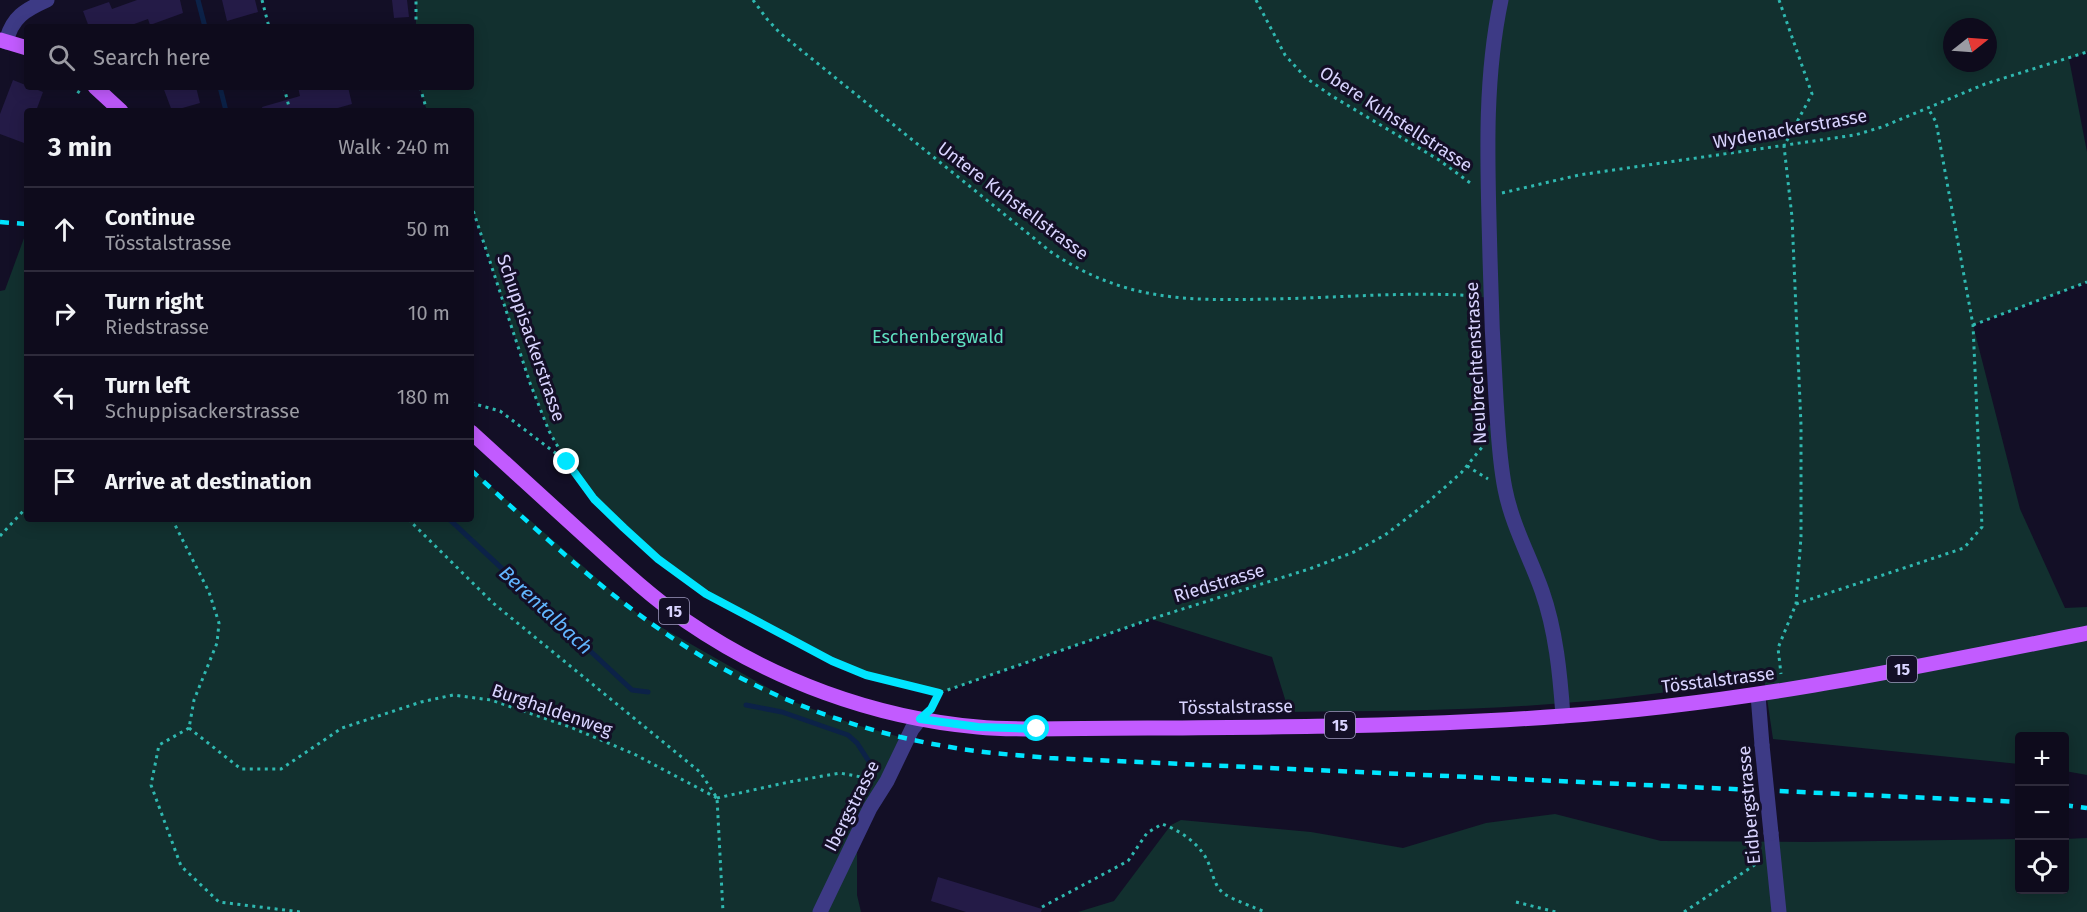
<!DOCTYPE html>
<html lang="en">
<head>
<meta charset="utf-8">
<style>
  body { margin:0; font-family:"Fira Sans",sans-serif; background:#171425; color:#f1f3f6 }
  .controls { position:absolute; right:18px; bottom:18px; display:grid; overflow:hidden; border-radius:6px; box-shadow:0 3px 15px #0003 }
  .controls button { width:54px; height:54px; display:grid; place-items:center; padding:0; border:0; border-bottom:2px solid #2e2b3b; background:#0e0b1c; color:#f1f3f6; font:30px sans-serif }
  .compass { position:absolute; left:1943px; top:18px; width:54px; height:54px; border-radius:50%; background:#0e0b1c; box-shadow:0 3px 15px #0003; rotate:73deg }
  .stop { position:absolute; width:18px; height:18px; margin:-14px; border:4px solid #00e5ff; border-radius:50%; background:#fff }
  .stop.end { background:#00e5ff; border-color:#fff; box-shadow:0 2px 6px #0008 }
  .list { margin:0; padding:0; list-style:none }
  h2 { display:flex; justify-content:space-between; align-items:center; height:78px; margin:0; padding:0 24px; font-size:26px }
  h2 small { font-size:20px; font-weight:400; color:#9b9ba3 }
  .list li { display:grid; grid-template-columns:39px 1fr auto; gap:18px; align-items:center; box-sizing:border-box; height:84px; padding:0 24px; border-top:2px solid #2e2b3b }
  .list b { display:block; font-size:22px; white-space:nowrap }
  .list p { margin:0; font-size:20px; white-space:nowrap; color:#9b9ba3 }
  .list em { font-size:20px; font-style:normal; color:#9b9ba3 }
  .icon { flex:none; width:33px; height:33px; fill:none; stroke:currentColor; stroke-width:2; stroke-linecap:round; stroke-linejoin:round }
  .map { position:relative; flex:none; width:2087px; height:912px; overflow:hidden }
  .search { position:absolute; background:#0e0b1c; box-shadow:0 3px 15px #0003; left:24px; top:24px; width:450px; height:66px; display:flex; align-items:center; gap:15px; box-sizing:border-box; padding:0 21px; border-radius:6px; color:#9b9ba3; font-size:22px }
  .panel { position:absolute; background:#0e0b1c; box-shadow:0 3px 15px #0003; left:24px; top:108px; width:450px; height:414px; border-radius:6px }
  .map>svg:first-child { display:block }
  .green { fill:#12302f; fill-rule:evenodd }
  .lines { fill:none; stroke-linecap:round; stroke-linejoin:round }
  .stream { stroke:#0c2248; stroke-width:5 }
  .building { fill:#241b47 }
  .path { stroke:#2fb8b0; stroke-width:3; stroke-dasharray:3 4.5; stroke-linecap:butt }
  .minor { stroke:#3d3a85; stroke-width:15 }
  .major { stroke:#c25bff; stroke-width:15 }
  .rail { stroke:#00e5ff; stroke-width:4.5; stroke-dasharray:9 8; stroke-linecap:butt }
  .minor-bridge { stroke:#3d3a85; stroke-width:15 }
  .route { stroke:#00e5ff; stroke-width:8 }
  .labels { text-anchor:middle; stroke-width:6; stroke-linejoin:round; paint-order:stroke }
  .shield { fill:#130f26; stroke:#9e99be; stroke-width:1.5 }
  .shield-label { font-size:16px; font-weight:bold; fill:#d9d4ff }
  .street-label { font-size:18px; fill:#d9d4ff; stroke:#130f26 }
  .park-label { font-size:18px; fill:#5fe0c0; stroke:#130f26 }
  .water-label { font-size:20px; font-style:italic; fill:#62b6ff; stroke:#130f26 }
</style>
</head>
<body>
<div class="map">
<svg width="2087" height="912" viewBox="0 0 2087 912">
  <rect width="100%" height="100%" fill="#130f26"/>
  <path class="green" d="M416 0H2087V52L2069 59 2087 152V282L1973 325 2020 509 2065 608 2087 607V775L2065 771 2064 736H2020L2019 764 1773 739 1764 678C1697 688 1631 698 1564 703 1472 711 1380 711 1289 712L1272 657 1151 619 939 693 866 675 832 661 706 594 680 577 623 529 594 499 567 463 549 431 530 383 471 204V111H427L420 88 471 87V27H416ZM1952 27H1988V63H1952ZM1472 296 1490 298 1498 425 1478 426Z
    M27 230V519H471V469L638 614 791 701 853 724 907 739 857 838V895L861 912H0V291L5 290Z
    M1555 814 1661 841 1809 842 2019 839 2020 890H2064L2065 839 2087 838V912H1078L1114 901 1171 825 1181 820 1311 832 1403 848 1486 823Z"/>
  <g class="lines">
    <path class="stream" d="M198 0 205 27
      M220 87 226 111
      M449 519 632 690 648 692
      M746 705 782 712 848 735 857 743 868 760"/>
  </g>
  <path class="building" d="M137 0H180L183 13 150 25 148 19 126 27H89L83 11 109 2 112 9Z
    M222 0H255L258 12 227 21Z
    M392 0H407L409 17 394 18Z
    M13 80 43 92 36 111H27V135L24 143 0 134V114Z
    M163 87H196L200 103 172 111Z
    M298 87H348L352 104 327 111H263L262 107 300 96Z
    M938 877 1042 909 1041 912H966L931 901Z"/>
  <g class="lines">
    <path class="path" d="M262 0 269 27
      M753 0 767 19 780 33 1051 252C1124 301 1186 301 1270 299 1338 298 1408 291 1476 296
      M1256 0 1285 55 1306 78 1332 96 1439 160 1473 185
      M1779 0 1812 94 1784 146 1792 217 1801 425V537L1796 604 1778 648 1781 674
      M416 27V0
      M71 87 80 93
      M284 87 290 111
      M420 87 427 111
      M1502 193 1579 175 1855 135 1882 127 1985 84 2087 52
      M471 204 530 383 549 431 567 463 594 499 658 559 706 594 832 661 866 675 939 693
      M1973 325 2087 282
      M471 403 500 411 566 461
      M1467 466 1488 479
      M172 519 209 592 219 623 217 643 194 700 189 728
      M408 519 493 603 700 772 717 798 723 912
      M0 536 27 507
      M1796 604 1964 548 1982 527 1973 325 1936 122 1928 108
      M933 705 939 693 1151 619 1309 569 1354 552 1385 535 1428 502 1461 473 1483 446
      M189 728 241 769H281L342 728 421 702 453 695 491 700 570 727 634 754 717 798
      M189 728 159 745 151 785 181 866 219 902 301 912
      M717 798 789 782 840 773 872 779
      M1516 902 1556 912
      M1042 907 1128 861 1147 833 1162 824C1179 830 1197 842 1206 858 1212 868 1213 884 1222 892 1228 898 1256 908 1265 912
      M1684 912 1759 862"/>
    <path class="minor" d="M1501 0C1483 85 1488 172 1490 258 1491 305 1493 352 1496 399 1498 429 1499 459 1505 489 1512 525 1530 557 1542 591 1556 631 1560 674 1563 716
      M6 42C12 17 25 10 47 0
      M1758 695 1762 745
      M1771 833 1779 912
      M820 912 870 808 887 781 912 729 920 719"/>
    <path class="major" d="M0 40 27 48
      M95 87 121 111
      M471 432C509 467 547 501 585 536 618 566 650 596 686 621 772 680 874 718 978 727 998 729 1018 729 1037 729 1212 727 1388 729 1563 716 1740 704 1913 668 2087 633"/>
    <path class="rail" d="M0 222 27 224
      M471 470C537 530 602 592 677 641 760 695 853 731 950 747 983 753 1016 755 1050 758L2020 802
      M2064 805 2087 808"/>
    <path class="minor-bridge" d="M1762 745 1771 833"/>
  </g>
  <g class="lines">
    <path class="route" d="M567 462 594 499 624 528 658 559 706 594 832 661 866 675 939 693 931 709 920 719 978 727 1037 729"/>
  </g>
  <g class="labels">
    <g class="shield">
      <rect x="659" y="598" width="30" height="26" rx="4.5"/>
      <rect x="1887" y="656" width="30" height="26" rx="4.5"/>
      <rect x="1325" y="712" width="30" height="26" rx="4.5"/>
    </g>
    <g class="shield-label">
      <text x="674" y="617">15</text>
      <text x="1902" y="675">15</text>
      <text x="1340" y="731">15</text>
    </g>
    <g class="street-label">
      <text transform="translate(1396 119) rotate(33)" y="6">Obere Kuhstellstrasse</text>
      <text transform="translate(1790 129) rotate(-10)" y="6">Wydenackerstrasse</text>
      <text transform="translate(1013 201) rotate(37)" y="6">Untere Kuhstellstrasse</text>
      <text transform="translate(531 338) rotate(71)" y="6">Schuppisackerstrasse</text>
      <text transform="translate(1476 363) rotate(-93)" y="6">Neubrechtenstrasse</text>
      <text transform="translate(1219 583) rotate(-17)" y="6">Riedstrasse</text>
      <text transform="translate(1718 680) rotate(-7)" y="6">Tösstalstrasse</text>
      <text transform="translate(1236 707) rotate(-1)" y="6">Tösstalstrasse</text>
      <text transform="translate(552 710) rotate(19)" y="6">Burghaldenweg</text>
      <text transform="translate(1749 805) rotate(-95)" y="6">Eidbergstrasse</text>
      <text transform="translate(852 806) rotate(-63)" y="6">Ibergstrasse</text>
    </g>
    <g class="park-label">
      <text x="938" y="343">Eschenbergwald</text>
    </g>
    <g class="water-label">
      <text transform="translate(546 610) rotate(43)" y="7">Berentalbach</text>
    </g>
  </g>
</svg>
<div class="controls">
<button>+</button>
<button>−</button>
<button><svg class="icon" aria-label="locate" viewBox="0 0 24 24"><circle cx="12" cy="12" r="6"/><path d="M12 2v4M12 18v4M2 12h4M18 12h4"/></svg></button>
</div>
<svg class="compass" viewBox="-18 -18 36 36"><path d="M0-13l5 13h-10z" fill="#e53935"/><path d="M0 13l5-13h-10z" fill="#9b9ba3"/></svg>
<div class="stop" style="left:1037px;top:729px"></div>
<div class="stop end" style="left:567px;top:462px"></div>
<div class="search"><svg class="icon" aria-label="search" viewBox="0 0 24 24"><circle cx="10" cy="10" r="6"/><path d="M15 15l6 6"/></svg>Search here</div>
<section class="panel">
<h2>3 min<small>Walk · 240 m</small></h2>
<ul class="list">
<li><svg class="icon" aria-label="ahead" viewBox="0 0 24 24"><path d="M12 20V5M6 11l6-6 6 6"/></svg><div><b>Continue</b><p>Tösstalstrasse</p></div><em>50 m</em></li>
<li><svg class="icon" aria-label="right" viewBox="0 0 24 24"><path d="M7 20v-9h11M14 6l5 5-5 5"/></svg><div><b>Turn right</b><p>Riedstrasse</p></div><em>10 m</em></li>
<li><svg class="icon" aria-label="left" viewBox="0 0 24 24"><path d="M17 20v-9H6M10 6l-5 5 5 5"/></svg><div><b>Turn left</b><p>Schuppisackerstrasse</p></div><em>180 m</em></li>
<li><svg class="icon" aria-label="arrive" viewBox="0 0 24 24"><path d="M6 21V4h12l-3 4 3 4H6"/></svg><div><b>Arrive at destination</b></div></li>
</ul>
</section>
</div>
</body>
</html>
